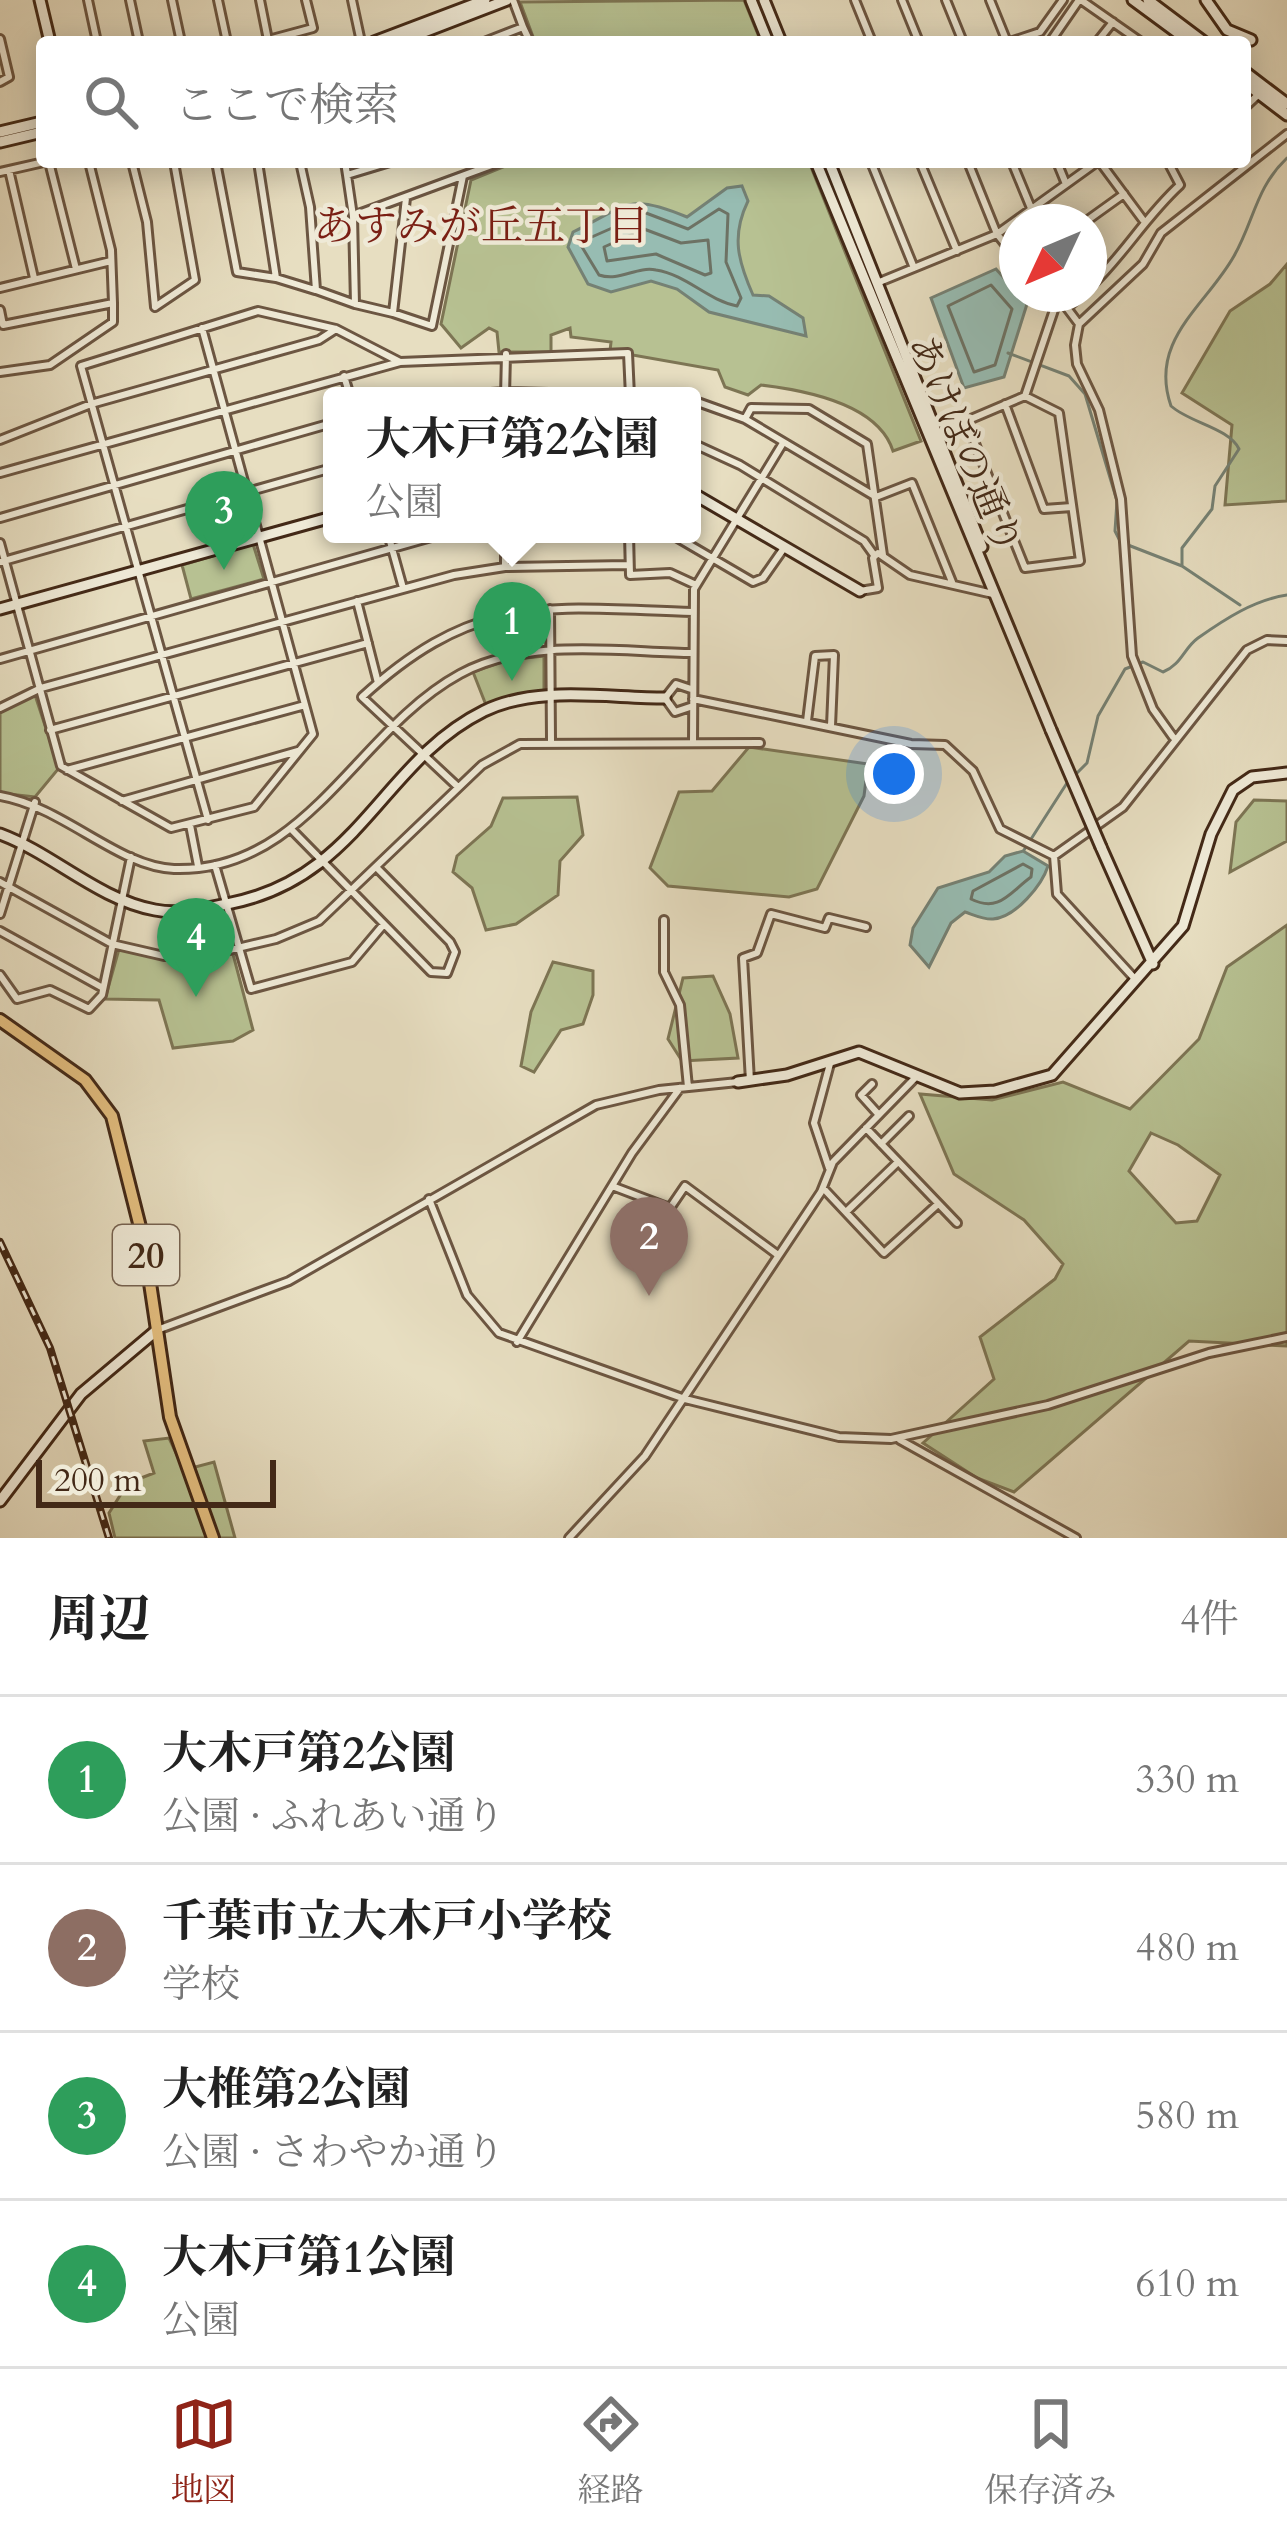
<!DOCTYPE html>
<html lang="ja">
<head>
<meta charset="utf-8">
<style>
  body { margin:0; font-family:Cardo,"Noto Serif JP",serif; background:#f2f2f2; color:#222 }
  .compass { position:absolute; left:999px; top:204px; width:108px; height:108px; border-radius:50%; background:#fff; box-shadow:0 6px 30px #0003; rotate:226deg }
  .scale { position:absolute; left:36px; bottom:30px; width:240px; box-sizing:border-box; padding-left:12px; border:6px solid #432917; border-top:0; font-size:33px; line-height:42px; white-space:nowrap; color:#432917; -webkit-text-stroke:9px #efead7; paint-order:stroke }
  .you { position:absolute; left:894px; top:774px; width:42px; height:42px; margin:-30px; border:9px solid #fff; border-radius:50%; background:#1a73e8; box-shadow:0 0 0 18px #1a73e833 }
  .badge { display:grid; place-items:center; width:78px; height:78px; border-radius:50%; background:#8f2418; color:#fff; font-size:39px; font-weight:700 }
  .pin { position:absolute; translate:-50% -99px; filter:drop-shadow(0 3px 6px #0008) }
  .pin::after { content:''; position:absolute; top:63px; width:42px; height:36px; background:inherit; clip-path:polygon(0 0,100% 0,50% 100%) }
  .popup { position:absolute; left:323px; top:387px; width:378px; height:156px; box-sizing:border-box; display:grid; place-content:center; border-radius:12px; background:#fff; filter:drop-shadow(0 3px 9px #0005); font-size:39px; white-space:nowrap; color:#767676 }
  .popup b { font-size:45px; color:#222 }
  .popup::after { content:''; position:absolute; left:50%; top:100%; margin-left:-24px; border:24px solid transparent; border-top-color:#fff }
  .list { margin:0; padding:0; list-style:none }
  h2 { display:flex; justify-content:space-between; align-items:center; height:156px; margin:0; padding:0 48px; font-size:51px }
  h2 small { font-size:39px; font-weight:400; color:#767676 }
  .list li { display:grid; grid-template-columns:78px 1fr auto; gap:36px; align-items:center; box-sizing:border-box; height:168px; padding:0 48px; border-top:3px solid #e0e0e0 }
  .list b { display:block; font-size:45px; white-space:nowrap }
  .list p { margin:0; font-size:39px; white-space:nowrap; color:#767676 }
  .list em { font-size:39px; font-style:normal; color:#767676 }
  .icon { flex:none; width:66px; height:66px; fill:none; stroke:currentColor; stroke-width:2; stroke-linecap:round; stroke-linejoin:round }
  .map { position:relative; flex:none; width:1287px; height:1538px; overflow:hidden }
  .search { position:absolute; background:#fff; box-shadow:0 6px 30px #0003; left:36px; right:36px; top:36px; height:132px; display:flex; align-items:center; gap:30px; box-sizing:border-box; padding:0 42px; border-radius:12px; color:#767676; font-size:45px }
  .sheet { height:828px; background:#fff }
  nav { display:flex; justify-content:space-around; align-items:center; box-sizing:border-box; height:168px; border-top:3px solid #e0e0e0; background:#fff; font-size:33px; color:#767676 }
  nav a { display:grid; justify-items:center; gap:6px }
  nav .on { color:#8f2418 }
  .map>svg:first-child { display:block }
  .green { fill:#b7c192; stroke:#7d7554; stroke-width:3; fill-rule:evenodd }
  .water { fill:#97bcb2; stroke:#758174; stroke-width:3 }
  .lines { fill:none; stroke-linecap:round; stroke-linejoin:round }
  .shore { stroke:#6d7264; stroke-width:3 }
  .stream { stroke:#758174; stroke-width:3 }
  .street-casing { stroke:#6c5642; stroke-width:12 }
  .secondary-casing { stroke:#432917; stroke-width:15 }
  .primary-casing { stroke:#432917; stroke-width:16 }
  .street { stroke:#efead7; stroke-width:6 }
  .secondary { stroke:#efead7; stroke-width:9 }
  .primary { stroke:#e4bf80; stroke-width:10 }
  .rail-casing { stroke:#432917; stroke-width:8 }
  .rail { stroke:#efead7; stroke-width:3; stroke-dasharray:9; stroke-linecap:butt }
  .secondary-bridge-casing { stroke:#432917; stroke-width:15; stroke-linecap:butt }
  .secondary-bridge { stroke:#efead7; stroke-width:9 }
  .labels { text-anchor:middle; stroke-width:9; stroke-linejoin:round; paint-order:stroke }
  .shield { fill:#efead7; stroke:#776351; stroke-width:3 }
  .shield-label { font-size:36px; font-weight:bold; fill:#432917 }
  .street-label { font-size:39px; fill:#432917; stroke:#efead7 }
  .neighbourhood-label { font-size:42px; fill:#7a1f14; stroke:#efead7 }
</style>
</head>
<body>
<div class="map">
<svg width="1287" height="1538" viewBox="0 0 1287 1538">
  <rect width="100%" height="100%" fill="#e7dec1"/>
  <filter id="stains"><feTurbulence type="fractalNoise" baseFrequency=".00167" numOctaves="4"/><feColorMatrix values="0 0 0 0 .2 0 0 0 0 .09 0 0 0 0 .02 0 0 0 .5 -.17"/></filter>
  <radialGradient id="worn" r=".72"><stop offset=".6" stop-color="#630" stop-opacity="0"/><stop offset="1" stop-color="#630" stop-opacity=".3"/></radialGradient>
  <path class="green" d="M744 0 761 42H535L520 2Z
    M515 162H809L921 441 893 451C878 403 803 390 761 385L748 395 725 387 718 370 610 351 611 342 571 337 570 328 551 335V352H499L497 332 489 328 461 348 441 324 471 180Z
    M1287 264V501L1225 505 1232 425 1182 393 1230 311 1270 284Z
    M253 544 264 579 191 599 182 565Z
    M544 656V693L486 705 473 672 507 660Z
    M35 695 59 768 35 797 0 793V712Z
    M749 747 868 764 864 796 817 889 789 897 668 886 650 868 679 792 712 791Z
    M577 797 583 835 560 861 558 895 516 924 486 930 472 888 453 872 457 856 491 826 503 798Z
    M1254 800 1287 801V841L1230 872 1236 822Z
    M1287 925V1346L1189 1341 1014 1492 977 1478 923 1443 994 1379 980 1337 1055 1279 1063 1264 1024 1220 954 1174 920 1094 992 1100 1063 1082 1130 1109 1199 1039 1227 967ZM1151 1133 1178 1145 1220 1175 1197 1221 1176 1223 1129 1171Z
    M119 949 166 960 233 954 253 1030 233 1041 173 1048 159 1000 105 999Z
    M553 962 593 971V995L583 1024 561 1030 534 1072 521 1066 531 1012Z
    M713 976 730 1014 738 1058 682 1061 668 1039 683 978Z
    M169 1438 184 1470 214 1462 235 1538H115L109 1513 128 1483 154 1473 144 1441Z"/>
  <path class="water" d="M742 186 748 201C731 236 738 261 753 295L769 296 803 318 806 336 709 312 677 289 651 281 611 292 588 284 568 247 573 232C628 205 628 192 687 217L727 188Z
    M996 269 1027 304 1004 377 964 388 931 298Z
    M1023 851 1048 866C1042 885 1016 917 993 919 985 920 974 915 965 912L951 923 929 967 910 945 913 928 938 888 989 872 1005 856Z"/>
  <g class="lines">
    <path class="shore" d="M719 209 728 214 726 262 741 298 737 306C707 300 687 275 656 270 636 266 620 282 599 275L582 247 585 240 646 213 688 229Z
      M644 229 681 243 708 240 711 273 705 275 656 254 607 261 604 247Z
      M991 285 1012 309 995 365 974 372 948 306Z
      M1023 864 1032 869 1031 877C1009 893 999 913 971 899L973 891Z"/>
    <path class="stream" d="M1008 353 1069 376 1085 394 1117 501 1115 531 1120 541
      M1128 545 1182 566 1240 605
      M1182 566V548L1212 509 1215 486 1239 449C1229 428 1190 423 1171 406 1148 340 1206 306 1234 256 1254 221 1256 187 1287 158
      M1074 776 1087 763 1098 716 1125 669 1143 662 1163 672C1181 665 1184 648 1198 638 1225 619 1254 600 1287 595
      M1024 850 1067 783"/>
    <defs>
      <path id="street" d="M88 0 97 42
        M130 0 139 42
        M172 0 181 42
        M218 0 227 42
        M260 0 268 40
        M352 0 361 42
        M855 0 872 42
        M902 0 919 42
        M946 0 963 42
        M990 0 1007 42
        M1081 0 1141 42
        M523 27 530 42
        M0 39 9 77 0 82
        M261 42 313 28 306 0
        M484 42 523 27 513 0
        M1010 42 1040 32 1063 0
        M1050 42 1079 0
        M1097 42 1113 22
        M1245 107 1260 93
        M49 162 76 269
        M132 162 147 222 155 307
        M216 162 237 272 276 278
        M258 162 276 278 315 290
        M300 162 310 207 316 290 355 304
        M345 162 347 175 390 162
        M871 162 914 268
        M920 162 957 251
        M968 162 997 234 1017 259
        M1012 162 1031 208
        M1057 162 1066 184
        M1100 162 1143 220
        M9 170 34 278
        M0 172 44 162
        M347 175 353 216 500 162
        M406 198 393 313 432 326 463 176
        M353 216 355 304 393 313
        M1085 222 1124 194
        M877 283 997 234 1097 162
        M0 288 111 261
        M1089 288C1124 255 1145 217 1180 185L1168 162
        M155 307 195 280 174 162
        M0 310 3 325 113 303 111 250 89 162
        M1079 324 1067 308 1082 294
        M0 372 50 365 113 322V303
        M344 376 350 396
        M448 396 505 392 672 396
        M505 396 506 354
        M1025 396 1055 307 1045 294
        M692 400 745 419 876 497 912 483 952 582
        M1005 404 1044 509 1072 507
        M745 419 751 408 809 409 867 444 883 555
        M938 433 1025 396 1059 413 1080 561 1025 568 966 421
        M0 440 91 404 319 340 336 329
        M692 443 740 465 864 541 874 555
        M0 473 400 362 628 353 630 396
        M0 518 332 423
        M388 534 403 588
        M505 534V567
        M629 534 630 575 670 573 696 585
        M671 534 753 582 763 578 784 548
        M0 543 61 766 171 828 254 807 313 734 202 328
        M0 562 332 468
        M860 591 878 588 873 558 878 553 910 575 993 594
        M357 601 378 683
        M550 609 551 740
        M0 659 442 534
        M691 689 676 684 665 698 675 712 693 706
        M693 699 911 744 945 745 973 771 1000 829 1054 856 1123 807 1247 650 1267 640 1287 641
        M0 708 41 688 454 575 505 567 627 565
        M807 721 815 656 834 655 831 726
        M50 730 368 643
        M1173 737 1153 709 1132 656 1121 499 1099 410 1077 364 1075 345 1079 324 1143 264 1161 233 1287 134
        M693 742 694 589 783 443
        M67 770 305 705
        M458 787 362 697C478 591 547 608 693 612
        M0 796C64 807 118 867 174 869 307 873 357 730 460 674 528 637 618 652 693 653
        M122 801 298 751
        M208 820 81 366 258 311 336 329 400 362
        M190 825 198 866
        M292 830 431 972 447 973 455 952 450 942 378 869
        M1054 856 1057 894 1135 979
        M215 865 251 989 352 962 384 924
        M0 882 112 944 164 956 208 955 276 939 319 921 482 765 520 744 760 743
        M0 914 35 802
        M664 920V972L680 1005 688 1087
        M0 931 103 988
        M0 975 17 999 50 990 89 1009 102 995 131 857
        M750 1081 743 958 757 953 771 914 825 928 829 918 866 927
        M872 1084 861 1095 879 1115
        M866 1128 957 1223
        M881 1144 909 1116
        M829 1168 814 1123 831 1060
        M612 1186 670 1208 685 1186 778 1255
        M823 1188 884 1253 938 1204
        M429 1199 467 1295 499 1333 685 1399 839 1437 891 1439 1048 1405 1209 1353 1287 1337
        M846 1212 898 1162
        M157 1330 289 1281 596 1105 659 1090 738 1082
        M517 1342 632 1153 680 1088
        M900 1440 1076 1538
        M569 1538 645 1456 821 1192 833 1162 915 1078"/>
      <path id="secondary" d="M40 0 50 42
        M751 0 768 42
        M764 0 781 42
        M1133 0 1190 42
        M1148 0 1204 42
        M1206 0 1227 30 1251 40
        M374 42 485 0
        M398 42 507 0
        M1245 72 1287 104
        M1245 83 1287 115
        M0 132 42 122
        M0 142 42 132
        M816 162 1051 730
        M829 162 982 547
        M692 493 860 591
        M0 609 332 517
        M0 834C54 854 97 899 155 910 179 915 203 909 227 904 360 879 381 762 484 711 537 685 607 698 665 698
        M1101 847 1153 964
        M738 1082 787 1075 859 1052 960 1093 995 1091 1052 1075 1183 926 1211 834 1233 790 1252 777 1287 773
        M0 1501 81 1394 157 1330"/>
      <path id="primary" d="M0 1020 85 1080 112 1116 144 1243 170 1417 213 1538"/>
    </defs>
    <use href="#street" class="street-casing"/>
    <use href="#secondary" class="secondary-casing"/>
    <use href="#primary" class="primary-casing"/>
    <use href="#street" class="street"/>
    <use href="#secondary" class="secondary"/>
    <use href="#primary" class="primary"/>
    <defs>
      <path id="rail" d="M0 1242 50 1348 109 1538"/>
    </defs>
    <use href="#rail" class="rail-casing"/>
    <use href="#rail" class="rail"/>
    <defs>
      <path id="secondary-bridge" d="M1051 730 1101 847"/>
    </defs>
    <use href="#secondary-bridge" class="secondary-bridge-casing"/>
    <use href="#secondary-bridge" class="secondary-bridge"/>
  </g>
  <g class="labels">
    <rect class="shield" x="113" y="1225" width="66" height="60" rx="9"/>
    <g class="shield-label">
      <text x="146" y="1268">20</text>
    </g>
    <g class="street-label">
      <text transform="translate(966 444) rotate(67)" y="14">あけぼの通り</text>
    </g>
    <g class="neighbourhood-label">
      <text x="481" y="240">あすみが丘五丁目</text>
    </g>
  </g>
  <rect width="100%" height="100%" filter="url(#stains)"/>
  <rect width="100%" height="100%" fill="url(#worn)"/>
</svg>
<svg class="compass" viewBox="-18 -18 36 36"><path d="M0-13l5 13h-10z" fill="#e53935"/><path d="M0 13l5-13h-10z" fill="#767676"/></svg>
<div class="scale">200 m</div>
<div class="you"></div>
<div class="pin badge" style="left:512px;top:681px;background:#2e9e5b">1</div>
<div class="popup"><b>大木戸第2公園</b>公園</div>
<div class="pin badge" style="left:649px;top:1296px;background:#8d6e63">2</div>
<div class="pin badge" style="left:224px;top:570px;background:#2e9e5b">3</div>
<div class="pin badge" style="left:196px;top:997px;background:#2e9e5b">4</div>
<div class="search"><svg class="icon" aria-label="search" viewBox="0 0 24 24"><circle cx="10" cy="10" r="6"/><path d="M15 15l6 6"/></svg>ここで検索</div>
</div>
<section class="sheet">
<h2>周辺<small>4件</small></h2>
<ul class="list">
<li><span class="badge" style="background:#2e9e5b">1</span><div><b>大木戸第2公園</b><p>公園 · ふれあい通り</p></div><em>330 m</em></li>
<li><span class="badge" style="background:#8d6e63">2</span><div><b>千葉市立大木戸小学校</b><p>学校</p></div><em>480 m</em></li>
<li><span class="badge" style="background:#2e9e5b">3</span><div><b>大椎第2公園</b><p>公園 · さわやか通り</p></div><em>580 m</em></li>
<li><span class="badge" style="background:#2e9e5b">4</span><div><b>大木戸第1公園</b><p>公園</p></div><em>610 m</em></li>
</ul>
</section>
<nav>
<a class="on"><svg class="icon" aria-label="map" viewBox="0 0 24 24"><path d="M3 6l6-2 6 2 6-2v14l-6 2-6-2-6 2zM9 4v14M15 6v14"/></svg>地図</a>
<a><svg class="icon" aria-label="directions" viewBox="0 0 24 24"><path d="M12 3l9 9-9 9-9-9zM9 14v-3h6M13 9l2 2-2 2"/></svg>経路</a>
<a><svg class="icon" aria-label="saved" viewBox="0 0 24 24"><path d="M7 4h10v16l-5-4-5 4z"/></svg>保存済み</a>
</nav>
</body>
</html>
